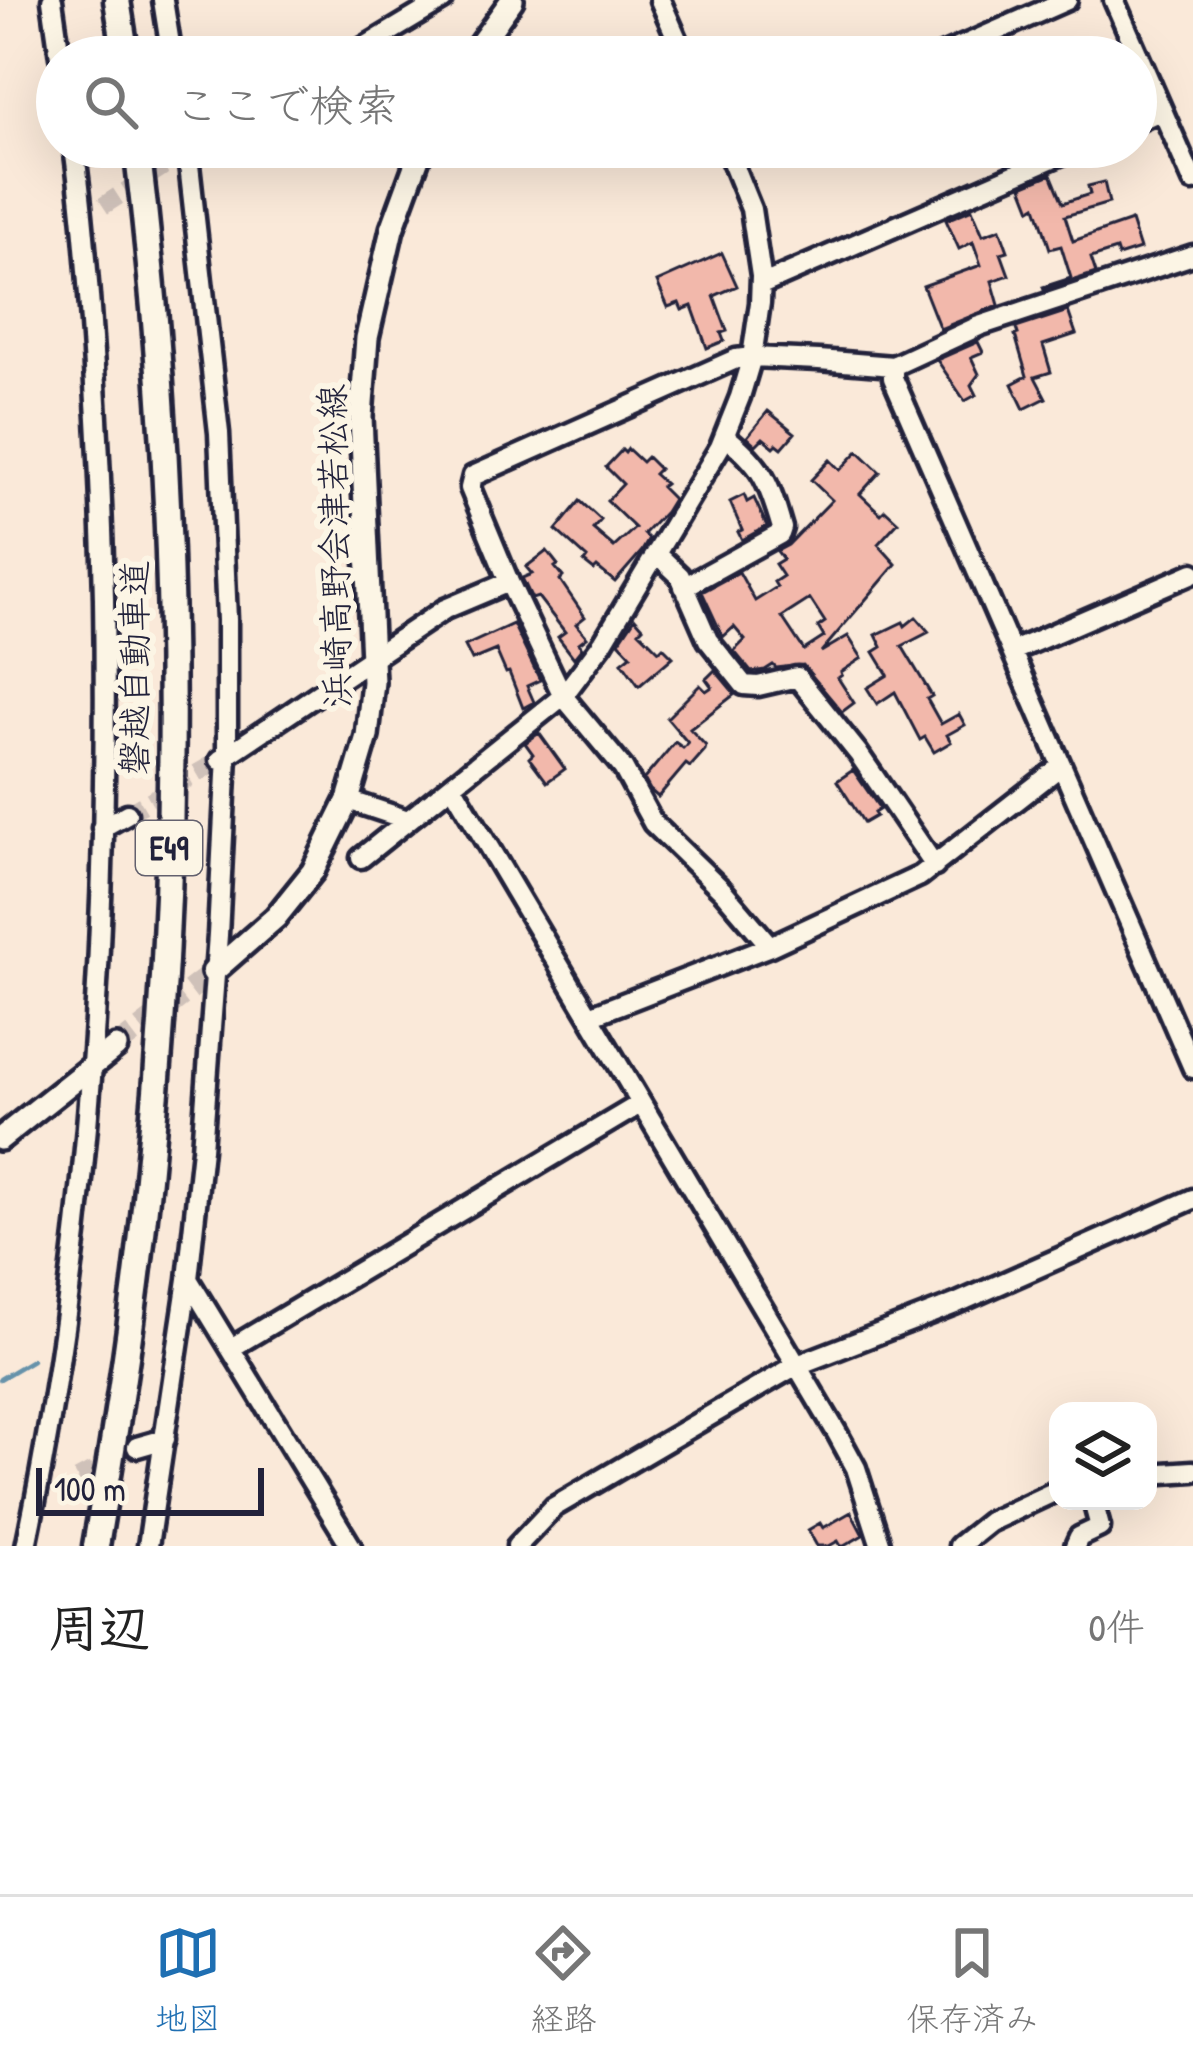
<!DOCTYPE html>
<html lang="ja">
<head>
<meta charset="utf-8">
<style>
  body { margin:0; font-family:"Patrick Hand","Klee One",sans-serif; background:#f2f2f2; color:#222 }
  .controls { position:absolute; right:36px; bottom:36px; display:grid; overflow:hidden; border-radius:24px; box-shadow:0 12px 48px #0002 }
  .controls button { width:108px; height:108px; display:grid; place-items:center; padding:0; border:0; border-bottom:3px solid #e0e0e0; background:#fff; color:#222; font:60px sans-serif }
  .scale { position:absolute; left:36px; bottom:30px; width:228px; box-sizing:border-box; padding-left:12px; border:6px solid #22223b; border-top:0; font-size:33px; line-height:42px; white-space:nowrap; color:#22223b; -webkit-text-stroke:9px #fcf5e5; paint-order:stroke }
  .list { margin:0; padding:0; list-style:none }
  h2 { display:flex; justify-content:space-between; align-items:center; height:156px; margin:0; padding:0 48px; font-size:51px }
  h2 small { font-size:39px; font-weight:400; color:#767676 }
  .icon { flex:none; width:66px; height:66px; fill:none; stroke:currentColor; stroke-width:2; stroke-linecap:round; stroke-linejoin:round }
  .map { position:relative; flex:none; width:1193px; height:1546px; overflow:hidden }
  .search { position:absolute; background:#fff; box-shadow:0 12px 48px #0002; left:36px; right:36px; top:36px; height:132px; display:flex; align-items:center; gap:30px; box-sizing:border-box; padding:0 42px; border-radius:66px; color:#767676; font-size:45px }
  .sheet { height:348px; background:#fff }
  nav { display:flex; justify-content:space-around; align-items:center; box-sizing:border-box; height:168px; border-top:3px solid #e0e0e0; background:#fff; font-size:33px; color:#767676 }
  nav a { display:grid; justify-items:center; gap:6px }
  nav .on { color:#1f6fb2 }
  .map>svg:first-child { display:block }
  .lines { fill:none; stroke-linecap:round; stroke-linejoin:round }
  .stream { stroke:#6692aa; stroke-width:4.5 }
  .building { fill:#f2b8ab; stroke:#22223b; stroke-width:3; fill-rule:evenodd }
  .minor-tunnel { stroke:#cfc1b9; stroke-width:18; stroke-dasharray:18 9; stroke-linecap:butt }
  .major-tunnel { stroke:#cfc1b9; stroke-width:21; stroke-dasharray:21 10; stroke-linecap:butt }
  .minor-casing { stroke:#22223b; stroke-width:27 }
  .major-casing { stroke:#22223b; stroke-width:30 }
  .highway-casing { stroke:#22223b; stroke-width:33 }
  .minor { stroke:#fcf5e5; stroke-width:18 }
  .major { stroke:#fcf5e5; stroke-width:21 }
  .highway { stroke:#fcf5e5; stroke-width:24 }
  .labels { text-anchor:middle; stroke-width:12; stroke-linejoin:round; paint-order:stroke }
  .shield { fill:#fcf5e5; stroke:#63616e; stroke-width:3 }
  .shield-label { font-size:33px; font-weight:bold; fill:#22223b }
  .street-label { font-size:36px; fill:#22223b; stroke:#fcf5e5 }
</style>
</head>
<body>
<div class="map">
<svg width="1193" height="1546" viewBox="0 0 1193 1546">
  <rect width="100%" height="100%" fill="#fae9d9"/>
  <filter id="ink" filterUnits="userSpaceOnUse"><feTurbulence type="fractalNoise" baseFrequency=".00833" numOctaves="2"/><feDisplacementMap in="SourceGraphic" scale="24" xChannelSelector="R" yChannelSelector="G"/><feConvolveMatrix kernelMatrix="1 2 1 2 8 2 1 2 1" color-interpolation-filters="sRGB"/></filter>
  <g filter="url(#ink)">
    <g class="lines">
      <path class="stream" d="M0 1379 32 1360"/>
    </g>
    <path class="building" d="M1051 174 1063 203 1090 194 1088 186 1104 182 1109 203 1065 216 1073 241 1131 221 1140 249 1118 256 1116 250 1091 258 1096 273 1044 290 1043 287 1071 278 1061 246 1050 249 1036 206 1031 209 1022 186Z
      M972 209 983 235 1000 229 1008 251 1001 253 1009 275 992 281 999 305 940 329 923 286 981 265 973 242 959 249 946 220Z
      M722 253 737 286 714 296 727 331 721 333 724 341 707 348 692 306 682 310 679 303 668 307 657 282Z
      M1068 311 1076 334 1043 345 1051 372 1035 377 1046 398 1024 409 1012 384 1027 376 1015 335 1018 334 1016 328Z
      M978 342 983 352 971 357 979 374 971 385 976 395 965 401 937 360Z
      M768 411 795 433 782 448 777 444 774 447 763 438 756 445 747 437Z
      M628 449 642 462 647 457 659 469 654 474 665 484 661 487 673 499 665 512 644 534 649 539 642 551 615 582 597 567 594 570 584 562 587 558 556 530 580 501 601 520 593 529 614 547 635 528 607 501 623 484 606 467 622 450 625 453Z
      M858 451 880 472 860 494 881 514 885 510 898 522 878 544 896 564 821 652 848 636 862 658 841 672 842 675 838 678 854 703 842 712 803 665 776 668 773 665 765 670 751 672 734 651 745 640 734 627 723 637 702 592 739 572 755 601 777 587 774 582 783 576 775 564 783 559 777 551 788 545 832 500 811 480 830 460 840 470ZM810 599 825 622 818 627 824 637 804 650 782 617Z
      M744 495 747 502 754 498 767 526 742 540 738 532 742 530 730 502Z
      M547 551 558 565 555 567 563 577 560 580 585 617 576 624 587 637 579 643 582 648 574 658 558 637 565 632 538 597 532 599 522 578 532 574 526 567Z
      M916 617 929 632 902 646 932 696 927 699 941 724 959 714 965 725 947 735 951 742 934 752 925 737 920 740 895 692 877 704 867 688 888 675 874 652 882 647 876 635 903 622 905 626Z
      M635 618 643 627 639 631 659 651 663 647 673 657 639 686 622 662 631 655 619 642Z
      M513 624 540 680 527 686 534 702 523 708 509 672 506 673 496 650 472 660 465 646Z
      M715 670 735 694 690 729 706 746 705 750 690 767 686 764 658 797 650 790 644 779 675 742 683 748 688 743 667 718 700 685 706 691 712 687 706 679Z
      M539 733 565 769 547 782 529 758 533 754 525 743Z
      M853 770 880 809 874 813 876 816 864 823 837 781Z
      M851 1512 863 1535 844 1546H841L838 1541 829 1546H817L808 1530 820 1523 823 1528Z"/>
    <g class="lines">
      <path class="minor-tunnel" d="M103 206 167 164
        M127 814 215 763
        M78 1479 137 1447"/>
      <path class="major-tunnel" d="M116 1047 213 972"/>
      <defs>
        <path id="minor" d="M52 0 60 57
          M163 0 172 57
          M660 0 685 57
          M1114 0 1193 181
          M348 57 443 0
          M937 57 1067 0
          M1136 122 1162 110
          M761 285 1078 147
          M893 366V378L1193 1068
          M656 553 680 576 708 640 744 685 758 686 797 677 858 753 935 866
          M684 587 780 534 782 528C769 483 763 466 725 436
          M1013 651 1193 573
          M220 760 445 609 509 582
          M452 785 837 1433 856 1468 881 1546
          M348 800 408 820
          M102 828 127 814
          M361 858 563 696 602 644 720 447 740 397 752 357 760 303 761 276 751 209 726 147
          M770 946 723 891 653 823 623 768 563 696 509 582 470 488 473 476 736 359 752 357 819 360 893 366 979 326 1193 255
          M590 1016 770 946 920 876 1061 766
          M188 1279 351 1546
          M231 1348 640 1104
          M137 1447 165 1439
          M1148 1474 1193 1471
          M26 1546C91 1236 109 915 104 599 102 502 97 406 90 309 86 255 82 201 74 147
          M148 1546 188 1279 202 1149 218 935 227 755V620L219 433 187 147
          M517 1546 554 1507 795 1366 955 1304 1193 1199
          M959 1546 989 1522 1058 1490
          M1075 1546 1079 1537 1100 1527 1093 1501"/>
        <path id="major" d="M471 57 512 0
          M213 972 276 917 313 871 348 800 367 736 373 682 361 417 367 338 392 229 422 147
          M0 1139 116 1047"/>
        <path id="highway" d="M117 0 126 57
          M96 1546C117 1424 136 1301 148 1178 183 835 179 489 137 147"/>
      </defs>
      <use href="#minor" class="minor-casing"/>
      <use href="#major" class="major-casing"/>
      <use href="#highway" class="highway-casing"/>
      <use href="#minor" class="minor"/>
      <use href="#major" class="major"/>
      <use href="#highway" class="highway"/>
    </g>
  </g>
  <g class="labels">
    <rect class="shield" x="136" y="821" width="66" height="54" rx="9"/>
    <g class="shield-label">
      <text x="169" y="860">E49</text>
    </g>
    <g class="street-label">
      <text transform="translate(334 546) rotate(-91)" y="13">浜崎高野会津若松線</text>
      <text transform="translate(134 668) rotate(-90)" y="13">磐越自動車道</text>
    </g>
  </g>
</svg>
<div class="controls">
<button><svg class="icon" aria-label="layers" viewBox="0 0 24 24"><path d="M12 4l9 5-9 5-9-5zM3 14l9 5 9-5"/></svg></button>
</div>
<div class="scale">100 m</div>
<div class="search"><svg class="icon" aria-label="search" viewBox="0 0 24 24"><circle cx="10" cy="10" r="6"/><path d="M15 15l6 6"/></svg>ここで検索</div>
</div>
<section class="sheet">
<h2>周辺<small>0件</small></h2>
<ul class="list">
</ul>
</section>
<nav>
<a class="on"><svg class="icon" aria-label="map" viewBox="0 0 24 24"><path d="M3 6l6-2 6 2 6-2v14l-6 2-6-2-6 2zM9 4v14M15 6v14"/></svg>地図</a>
<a><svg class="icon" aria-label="directions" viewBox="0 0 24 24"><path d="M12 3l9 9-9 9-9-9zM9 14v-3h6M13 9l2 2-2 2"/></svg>経路</a>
<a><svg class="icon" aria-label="saved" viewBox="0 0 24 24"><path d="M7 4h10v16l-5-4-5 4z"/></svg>保存済み</a>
</nav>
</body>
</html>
